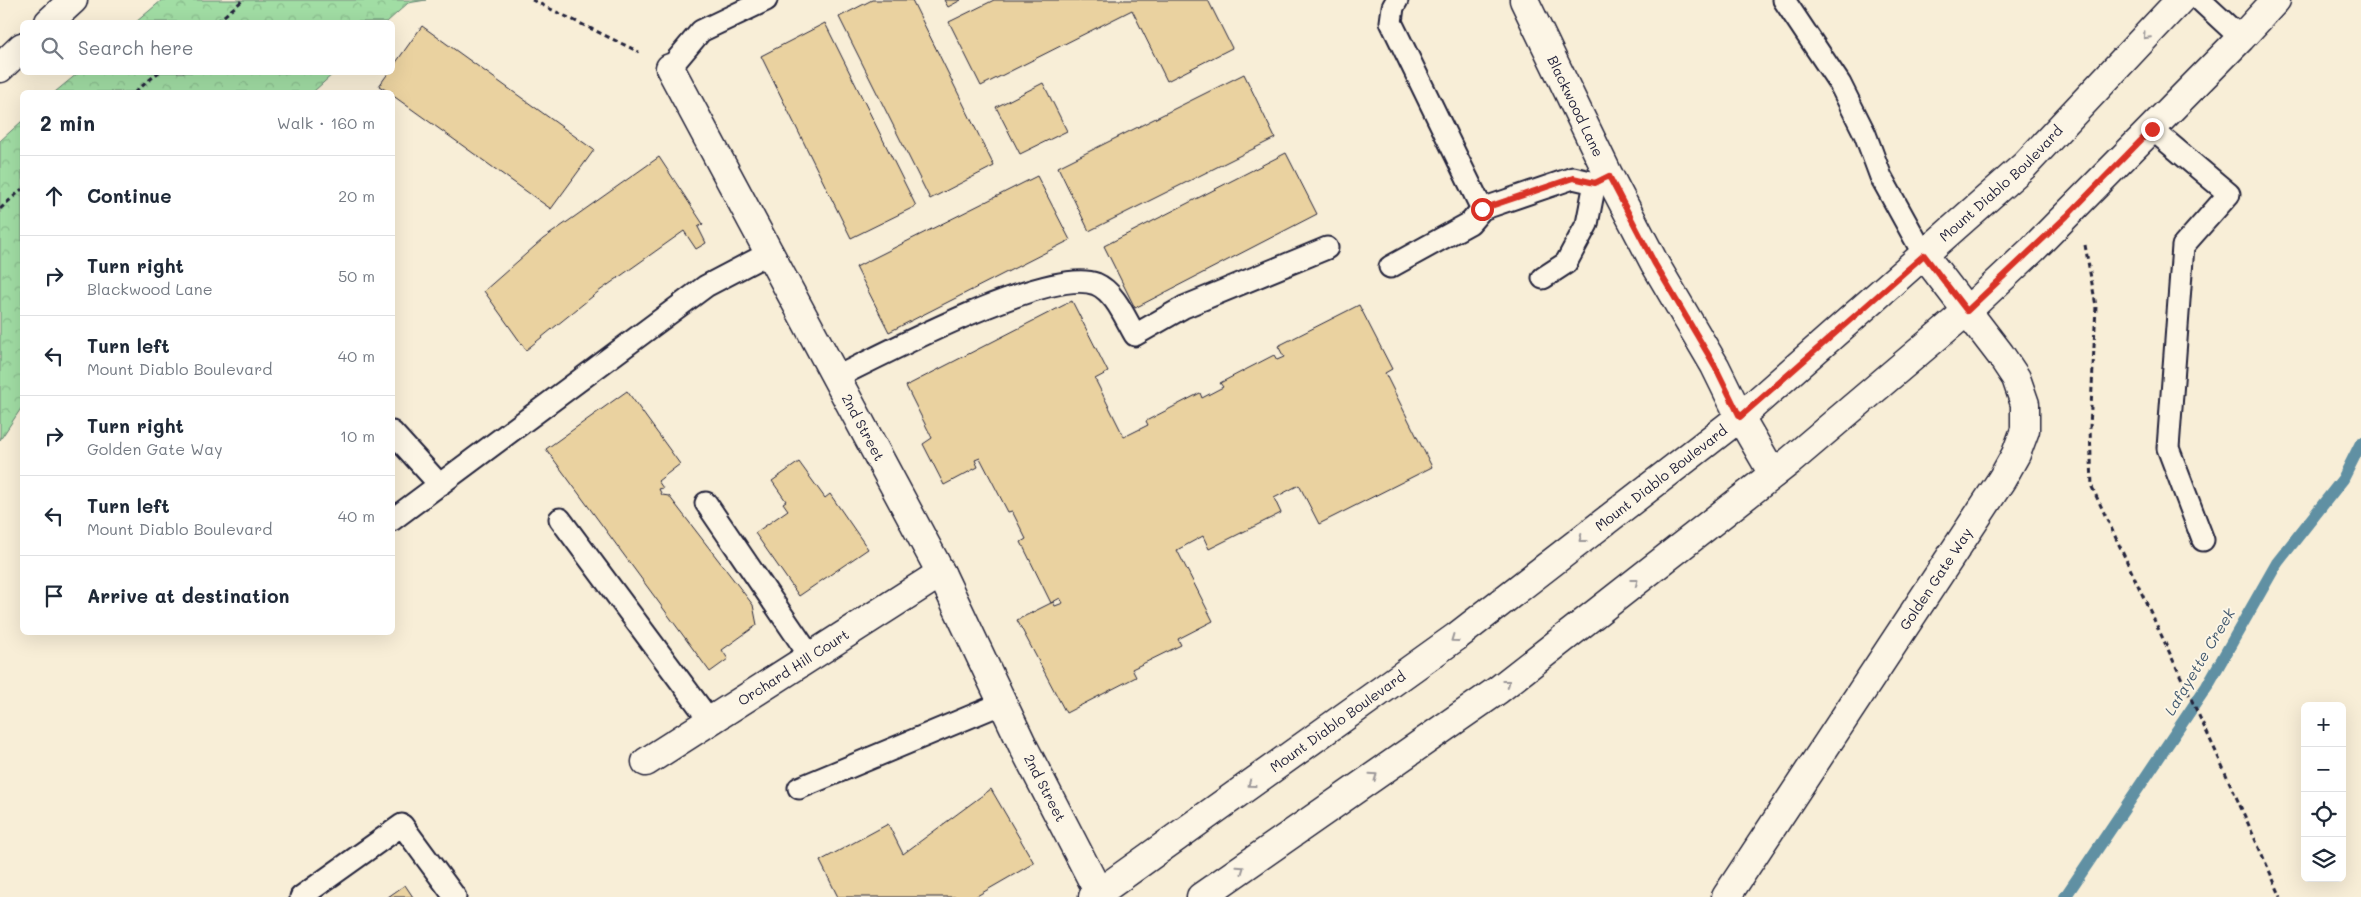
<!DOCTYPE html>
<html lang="en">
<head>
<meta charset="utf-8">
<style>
  body { margin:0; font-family:Mali,sans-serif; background:#f2f2f3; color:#1f2937 }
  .controls { position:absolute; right:15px; bottom:15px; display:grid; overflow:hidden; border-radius:8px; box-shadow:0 5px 20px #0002 }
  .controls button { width:45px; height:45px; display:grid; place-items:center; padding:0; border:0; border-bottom:1px solid #e0e1e3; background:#fff; color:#1f2937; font:25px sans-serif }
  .stop { position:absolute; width:15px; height:15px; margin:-11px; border:4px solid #d93025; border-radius:50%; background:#fff }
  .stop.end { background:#d93025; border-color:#fff; box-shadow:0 1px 5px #0008 }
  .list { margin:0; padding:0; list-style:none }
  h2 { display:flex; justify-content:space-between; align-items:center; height:65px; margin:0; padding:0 20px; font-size:21px }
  h2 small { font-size:16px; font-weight:400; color:#747a83 }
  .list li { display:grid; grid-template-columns:32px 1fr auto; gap:15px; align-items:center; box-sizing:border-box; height:80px; padding:0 20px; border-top:1px solid #e0e1e3 }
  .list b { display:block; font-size:19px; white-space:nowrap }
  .list p { margin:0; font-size:16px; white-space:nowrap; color:#747a83 }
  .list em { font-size:16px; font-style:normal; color:#747a83 }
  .icon { flex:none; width:28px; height:28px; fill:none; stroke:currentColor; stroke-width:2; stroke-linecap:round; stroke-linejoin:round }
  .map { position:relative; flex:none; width:2361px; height:897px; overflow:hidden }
  .search { position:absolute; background:#fff; box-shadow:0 5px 20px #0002; left:20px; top:20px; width:375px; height:55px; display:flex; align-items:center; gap:12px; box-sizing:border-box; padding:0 18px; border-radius:8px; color:#747a83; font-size:19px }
  .panel { position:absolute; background:#fff; box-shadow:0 5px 20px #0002; left:20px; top:90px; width:375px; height:545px; border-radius:8px }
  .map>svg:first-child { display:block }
  .forest { fill:url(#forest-crowns); stroke:#628070 }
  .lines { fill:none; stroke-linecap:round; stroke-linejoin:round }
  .stream { stroke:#6190a3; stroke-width:12 }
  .building { fill:#ead2a0; stroke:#22223b }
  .lane-casing { stroke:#22223b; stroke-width:25 }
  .street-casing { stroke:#22223b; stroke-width:31 }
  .secondary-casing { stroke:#22223b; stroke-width:31 }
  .highway-casing { stroke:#22223b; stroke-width:31 }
  .path { stroke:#22223b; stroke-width:3; stroke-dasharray:5 4; stroke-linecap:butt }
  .lane { stroke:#fcf5e5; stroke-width:21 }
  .street { stroke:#fcf5e5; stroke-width:28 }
  .secondary { stroke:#fcf5e5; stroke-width:28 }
  .highway { stroke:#fcf5e5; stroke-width:28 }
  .oneway { stroke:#9a9698 }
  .route { stroke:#d93025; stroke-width:6 }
  .labels { text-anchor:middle; stroke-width:4; stroke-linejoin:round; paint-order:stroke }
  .street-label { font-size:14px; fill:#22223b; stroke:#fcf5e5 }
  .water-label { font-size:15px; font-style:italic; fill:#42596f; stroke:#fcf5e5 }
</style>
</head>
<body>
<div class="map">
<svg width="2361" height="897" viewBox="0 0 2361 897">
  <defs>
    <pattern id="forest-crowns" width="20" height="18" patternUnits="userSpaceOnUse" patternTransform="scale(1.25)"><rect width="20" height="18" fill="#a1dda4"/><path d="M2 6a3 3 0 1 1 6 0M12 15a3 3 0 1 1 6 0" fill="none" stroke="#8abd8e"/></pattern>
  </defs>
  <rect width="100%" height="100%" fill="#f8eed7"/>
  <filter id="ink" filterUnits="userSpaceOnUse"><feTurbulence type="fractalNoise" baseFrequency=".02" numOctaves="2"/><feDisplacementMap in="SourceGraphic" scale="10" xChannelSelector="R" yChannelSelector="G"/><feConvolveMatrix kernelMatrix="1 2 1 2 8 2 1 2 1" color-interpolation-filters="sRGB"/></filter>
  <g filter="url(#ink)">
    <path class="forest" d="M162 0H426L408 3 387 22H136Z
      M78 73V72L334 73 313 92H55Z
      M22 121V407L0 440V141Z"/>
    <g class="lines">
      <path class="stream" d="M2065 897 2207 686 2277 563 2343 479 2361 443"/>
    </g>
    <path class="building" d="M872 0H912L994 166 930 199 839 17Z
      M944 0H961L948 7Z
      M994 0H1208L1232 48 1167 81 1132 10 981 86 949 22Z
      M825 23 916 206 851 238 761 56Z
      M422 26 594 150 551 209 392 95V92H389L379 86 389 72H392V68Z
      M1244 74 1275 138 1089 231 1058 167Z
      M1043 83 1067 131 1020 154 996 107Z
      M1286 153 1317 214 1135 308 1104 246Z
      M659 157 703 224 698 227 706 243 696 249 684 231 598 292 526 350 484 291 543 239Z
      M1037 176 1070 240 889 332 856 267Z
      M1072 301 1108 372 1095 379 1124 437 1148 425 1146 421 1200 393 1202 398 1223 387 1220 383 1274 355 1277 360 1284 357 1278 346 1359 305 1392 369 1385 373 1432 467 1319 524 1299 485 1274 498 1281 513 1209 549 1203 536 1177 550 1213 621 1178 639 1181 645 1132 669 1136 677 1066 713 1017 620 1053 602 1055 606 1063 603 1060 598 1051 603 1021 542 1026 539 1012 511 1008 512 980 458 975 460 978 467 944 485 923 444 932 438 906 386Z
      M627 391 680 464 658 481 663 488 659 489 662 495 669 496 753 605 757 625 722 650 728 659 710 672 546 449Z
      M799 462 825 498 830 494 868 549 799 596 755 533 788 510 783 503 786 501 772 481Z
      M991 789 1034 863 975 897H838L820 861 888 824 903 854Z
      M405 885 413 897H388Z"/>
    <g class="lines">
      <defs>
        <path id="lane" d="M1397 0 1393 7 1391 22 1482 209
          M1784 0 1840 84 1865 134 1881 177 1924 255
          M2200 0 2241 38
          M670 68 701 31 766 0
          M2152 129 2229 194 2183 246 2168 448 2203 540
          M1390 267 1470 223 1482 209 1573 178 1595 183
          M1543 278 1566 263 1587 224 1595 183 1607 177
          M837 377C884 354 1049 266 1096 284 1115 292 1125 318 1135 335L1184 307 1327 248
          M392 432 440 485
          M706 503 810 656
          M560 519 710 721
          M392 520 706 286 769 253
          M799 788 1003 703
          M301 897 402 825 455 897"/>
        <g id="street">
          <path id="s1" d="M1524 0 1609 176 1655 264 1715 366 1740 417 1773 474"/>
          <path id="s2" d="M670 68 941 573 1023 746 1101 897"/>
          <path id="s3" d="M646 762 941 573"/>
          <path id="s4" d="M1726 897 2002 479 2016 454 2025 430V404L2016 378 2000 354 1924 255"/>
        </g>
        <g id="secondary">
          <path id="s5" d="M1093 897 1456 637 1740 417 2025 165 2180 0"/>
          <path d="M1201 897 1498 690 1790 461 1967 311 2033 249 2241 38 2276 0"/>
        </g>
        <path id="highway" d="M49 22 73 0
          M0 68 22 47"/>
      </defs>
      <use href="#lane" class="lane-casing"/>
      <use href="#street" class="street-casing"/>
      <use href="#secondary" class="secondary-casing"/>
      <use href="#highway" class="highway-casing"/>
      <path class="path" d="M532 0 639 52
        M217 22 243 0
        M135 92 159 72
        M0 209 22 189
        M2085 245 2096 306 2090 428 2092 487 2216 752 2281 897"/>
      <use href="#lane" class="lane"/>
      <use href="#street" class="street"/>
      <use href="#secondary" class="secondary"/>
      <use href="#highway" class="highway"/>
    </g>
    <defs><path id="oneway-chevron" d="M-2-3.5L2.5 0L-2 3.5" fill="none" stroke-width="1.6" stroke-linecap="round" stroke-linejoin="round" transform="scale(1.25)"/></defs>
    <g class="oneway">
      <use href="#oneway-chevron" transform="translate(2146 36) rotate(133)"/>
      <use href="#oneway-chevron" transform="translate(1582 539) rotate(142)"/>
      <use href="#oneway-chevron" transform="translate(1635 582) rotate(-38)"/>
      <use href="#oneway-chevron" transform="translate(1454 639) rotate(144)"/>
      <use href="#oneway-chevron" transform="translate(1507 683) rotate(-38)"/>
      <use href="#oneway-chevron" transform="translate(1374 776) rotate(-35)"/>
      <use href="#oneway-chevron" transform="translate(1251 784) rotate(144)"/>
      <use href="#oneway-chevron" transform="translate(1241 869) rotate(-35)"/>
    </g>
  </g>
  <g class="lines" filter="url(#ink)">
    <path class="route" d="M1482 209 1573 178 1595 183 1609 176 1655 264 1715 366 1740 417 1924 255 1967 311 2067 216 2152 129"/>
  </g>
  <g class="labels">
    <g class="street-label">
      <text dy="5" stroke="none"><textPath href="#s1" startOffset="118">Blackwood Lane</textPath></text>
      <text dy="5" stroke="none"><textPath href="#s5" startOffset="1156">Mount Diablo Boulevard</textPath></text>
      <text dy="5" stroke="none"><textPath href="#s2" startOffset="408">2nd Street</textPath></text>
      <text dy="5" stroke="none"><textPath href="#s5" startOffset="706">Mount Diablo Boulevard</textPath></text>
      <text dy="5" stroke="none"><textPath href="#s4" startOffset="381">Golden Gate Way</textPath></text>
      <text dy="5" stroke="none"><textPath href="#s3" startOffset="175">Orchard Hill Court</textPath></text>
      <text dy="5" stroke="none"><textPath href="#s5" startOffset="301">Mount Diablo Boulevard</textPath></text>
      <text dy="5" stroke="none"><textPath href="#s2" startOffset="812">2nd Street</textPath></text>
    </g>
    <g class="water-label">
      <text transform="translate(2200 662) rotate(-59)" y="5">Lafayette Creek</text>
    </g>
  </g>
</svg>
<div class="controls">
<button>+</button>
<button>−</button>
<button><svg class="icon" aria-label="locate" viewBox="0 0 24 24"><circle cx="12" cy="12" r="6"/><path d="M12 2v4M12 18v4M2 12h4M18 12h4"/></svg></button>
<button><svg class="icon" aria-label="layers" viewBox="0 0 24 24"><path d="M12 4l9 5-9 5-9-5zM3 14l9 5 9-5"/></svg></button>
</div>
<div class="stop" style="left:1482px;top:209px"></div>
<div class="stop end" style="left:2152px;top:129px"></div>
<div class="search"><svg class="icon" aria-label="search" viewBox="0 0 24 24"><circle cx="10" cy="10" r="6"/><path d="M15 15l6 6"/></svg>Search here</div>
<section class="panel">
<h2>2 min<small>Walk · 160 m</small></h2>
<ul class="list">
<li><svg class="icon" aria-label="ahead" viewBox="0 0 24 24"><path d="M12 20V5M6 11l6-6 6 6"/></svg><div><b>Continue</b></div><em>20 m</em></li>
<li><svg class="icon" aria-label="right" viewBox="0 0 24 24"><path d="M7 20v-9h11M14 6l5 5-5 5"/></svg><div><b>Turn right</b><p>Blackwood Lane</p></div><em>50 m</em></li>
<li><svg class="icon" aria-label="left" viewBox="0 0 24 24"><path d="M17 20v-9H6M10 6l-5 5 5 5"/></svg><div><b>Turn left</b><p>Mount Diablo Boulevard</p></div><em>40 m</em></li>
<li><svg class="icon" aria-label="right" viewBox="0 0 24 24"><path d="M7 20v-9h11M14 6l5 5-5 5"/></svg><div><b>Turn right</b><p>Golden Gate Way</p></div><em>10 m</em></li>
<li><svg class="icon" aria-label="left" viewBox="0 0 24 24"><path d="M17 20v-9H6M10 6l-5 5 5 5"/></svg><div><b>Turn left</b><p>Mount Diablo Boulevard</p></div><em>40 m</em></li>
<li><svg class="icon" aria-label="arrive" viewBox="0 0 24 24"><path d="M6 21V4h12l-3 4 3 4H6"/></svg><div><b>Arrive at destination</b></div></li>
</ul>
</section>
</div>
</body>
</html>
